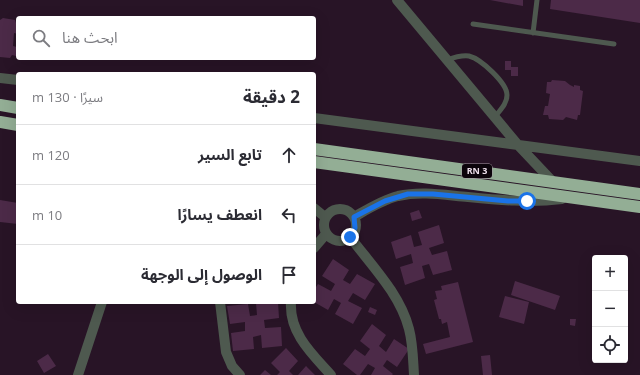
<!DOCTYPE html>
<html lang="ar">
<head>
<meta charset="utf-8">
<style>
  body { margin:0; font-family:"Open Sans","Noto Sans Arabic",sans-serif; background:#f2f2f3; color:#2b2b33; direction:rtl }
  .controls { position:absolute; right:12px; bottom:12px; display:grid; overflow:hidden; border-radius:4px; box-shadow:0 4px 16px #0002 }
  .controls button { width:36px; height:36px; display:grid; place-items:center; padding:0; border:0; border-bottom:1px solid #e1e1e2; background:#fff; color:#2b2b33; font:20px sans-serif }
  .stop { position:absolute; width:12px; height:12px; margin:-9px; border:3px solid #1a73e8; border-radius:50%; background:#fff }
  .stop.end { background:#1a73e8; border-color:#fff; box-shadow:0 1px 4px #0008 }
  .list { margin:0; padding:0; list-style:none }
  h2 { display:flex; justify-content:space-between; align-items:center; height:52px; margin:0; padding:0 16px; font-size:17px }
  h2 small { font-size:13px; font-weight:400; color:#7c7c81 }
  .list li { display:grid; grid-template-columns:26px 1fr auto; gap:12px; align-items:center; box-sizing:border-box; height:60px; padding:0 16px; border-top:1px solid #e1e1e2 }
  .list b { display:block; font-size:15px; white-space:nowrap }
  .list em { font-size:13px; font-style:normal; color:#7c7c81 }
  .icon { flex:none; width:22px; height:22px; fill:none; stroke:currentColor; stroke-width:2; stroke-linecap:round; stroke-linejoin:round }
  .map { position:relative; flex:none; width:640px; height:375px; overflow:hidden; direction:ltr }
  .search { position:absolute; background:#fff; box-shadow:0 4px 16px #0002; left:16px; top:16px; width:300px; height:44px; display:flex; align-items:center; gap:10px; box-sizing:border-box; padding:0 14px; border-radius:4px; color:#7c7c81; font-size:15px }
  .panel { position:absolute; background:#fff; box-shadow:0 4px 16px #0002; left:16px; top:72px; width:300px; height:232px; border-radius:4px; direction:rtl }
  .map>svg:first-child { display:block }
  .building { fill:#4c2a48 }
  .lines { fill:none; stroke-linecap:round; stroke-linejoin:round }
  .lane { stroke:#4e594f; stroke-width:5 }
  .street { stroke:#4e594f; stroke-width:10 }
  .highway { stroke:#93ae95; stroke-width:12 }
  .route { stroke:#1a73e8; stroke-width:5 }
  .labels { text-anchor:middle; stroke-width:3; stroke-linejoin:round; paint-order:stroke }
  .shield { fill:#0c040b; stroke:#a99da7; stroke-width:1 }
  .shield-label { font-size:9px; font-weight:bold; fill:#ecdeea }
</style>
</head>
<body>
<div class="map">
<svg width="640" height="375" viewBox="0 0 640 375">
  <rect width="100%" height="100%" fill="#281426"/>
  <path class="building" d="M490 0H523V6Z
    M551 0H640V23L550 9Z
    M3 18 15 20 16 23H18V34L14 33 13 46 17 47 16 56 12 55 10 58 0 57V20Z
    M505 61H511V67H518V76H511V70H505Z
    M552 80 565 81 570 85 574 87V85L580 86V90L583 91 580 115H578L577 120 566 117 563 120 549 119 548 115H543L545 106H548L550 94 546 93 547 82H551Z
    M0 200 18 203V224L0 222Z
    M419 210 422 218 412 221 410 213Z
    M439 225 444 243 429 248 432 255 447 251 452 270 433 275 429 264 422 266 425 278 405 285 400 267 413 263 411 254 396 259 391 242 411 235 414 247 422 245 418 232Z
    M333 259 349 270 343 280 350 284 357 274 375 284 365 300 353 293 348 301 362 308 353 324 335 314 341 303 334 299 328 310 314 302V290L318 284 331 291 335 284 322 276Z
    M515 281 560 296 555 310 511 295Z
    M458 282 473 342 426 354 423 344 450 337 447 322 442 324 441 319H439L434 300 437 299 435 291 442 290 441 286Z
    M505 296 529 302 524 324 499 317Z
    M261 302H278L279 318 264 320 265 328 281 327 282 346 262 348 261 335 253 337 254 349 233 351 231 333 245 331V322L230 324 227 306 248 304 250 316 257 315 256 303Z
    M370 307 377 310 375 315 368 312Z
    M570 319H576L575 326 570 325Z
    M372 324 386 335 379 346 386 352 394 339 409 349 397 367 387 360 383 366 393 374 392 375H371L375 368 368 364 360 375H357L343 364 355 349 365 356 370 349 360 341Z
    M286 348 298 361 289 371 293 375H277L280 372 271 363Z
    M48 354 56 366 44 373 37 361Z
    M490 355 492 375H483L481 356Z
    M306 366 315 375H298Z
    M265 370 271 375H260Z"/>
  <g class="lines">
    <path class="lane" d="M473 24 614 44
      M533 33 537 0
      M447 60C455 57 461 55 469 56 481 59 507 83 507 95 507 104 500 110 495 117"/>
    <path class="street" d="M397 0 518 145 553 182
      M0 78 18 80
      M314 118 640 161
      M314 208 325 217
      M324 225a16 16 0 1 1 32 0a16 16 0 1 1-32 0Z
      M354 217C368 209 382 200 398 196 421 191 444 195 468 197 499 200 530 203 562 199
      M350 237C372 266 400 294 409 329 413 344 413 360 414 375
      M314 248 326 234
      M220 302 226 352 232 366 240 375
      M291 302C289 333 312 354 331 375
      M78 375 102 302"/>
    <path class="highway" d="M0 105 18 108
      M0 122 18 125
      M314 149 640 194
      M314 162 640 207"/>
  </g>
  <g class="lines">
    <path class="route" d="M350 237 355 228 354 217 385 201 408 194H433L508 201H527"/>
  </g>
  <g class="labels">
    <rect class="shield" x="462" y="164" width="30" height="14" rx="3"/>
    <g class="shield-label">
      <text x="477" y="174">RN 3</text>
    </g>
  </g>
</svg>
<div class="controls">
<button>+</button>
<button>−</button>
<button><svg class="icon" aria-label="locate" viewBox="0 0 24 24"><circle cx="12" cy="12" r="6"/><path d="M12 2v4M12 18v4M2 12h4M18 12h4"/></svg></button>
</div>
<div class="stop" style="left:527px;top:201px"></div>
<div class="stop end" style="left:350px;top:237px"></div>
<div class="search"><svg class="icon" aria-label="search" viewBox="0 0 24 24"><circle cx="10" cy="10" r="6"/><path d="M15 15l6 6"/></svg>ابحث هنا</div>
<section class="panel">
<h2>2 دقيقة<small>سيرًا · 130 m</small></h2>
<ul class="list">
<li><svg class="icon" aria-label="ahead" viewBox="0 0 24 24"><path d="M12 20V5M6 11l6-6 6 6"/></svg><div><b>تابع السير</b></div><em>120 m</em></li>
<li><svg class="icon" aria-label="left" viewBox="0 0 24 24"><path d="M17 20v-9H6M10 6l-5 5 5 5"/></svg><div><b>انعطف يسارًا</b></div><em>10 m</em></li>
<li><svg class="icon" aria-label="arrive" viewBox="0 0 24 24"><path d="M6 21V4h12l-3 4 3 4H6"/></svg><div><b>الوصول إلى الوجهة</b></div></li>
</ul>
</section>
</div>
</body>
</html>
